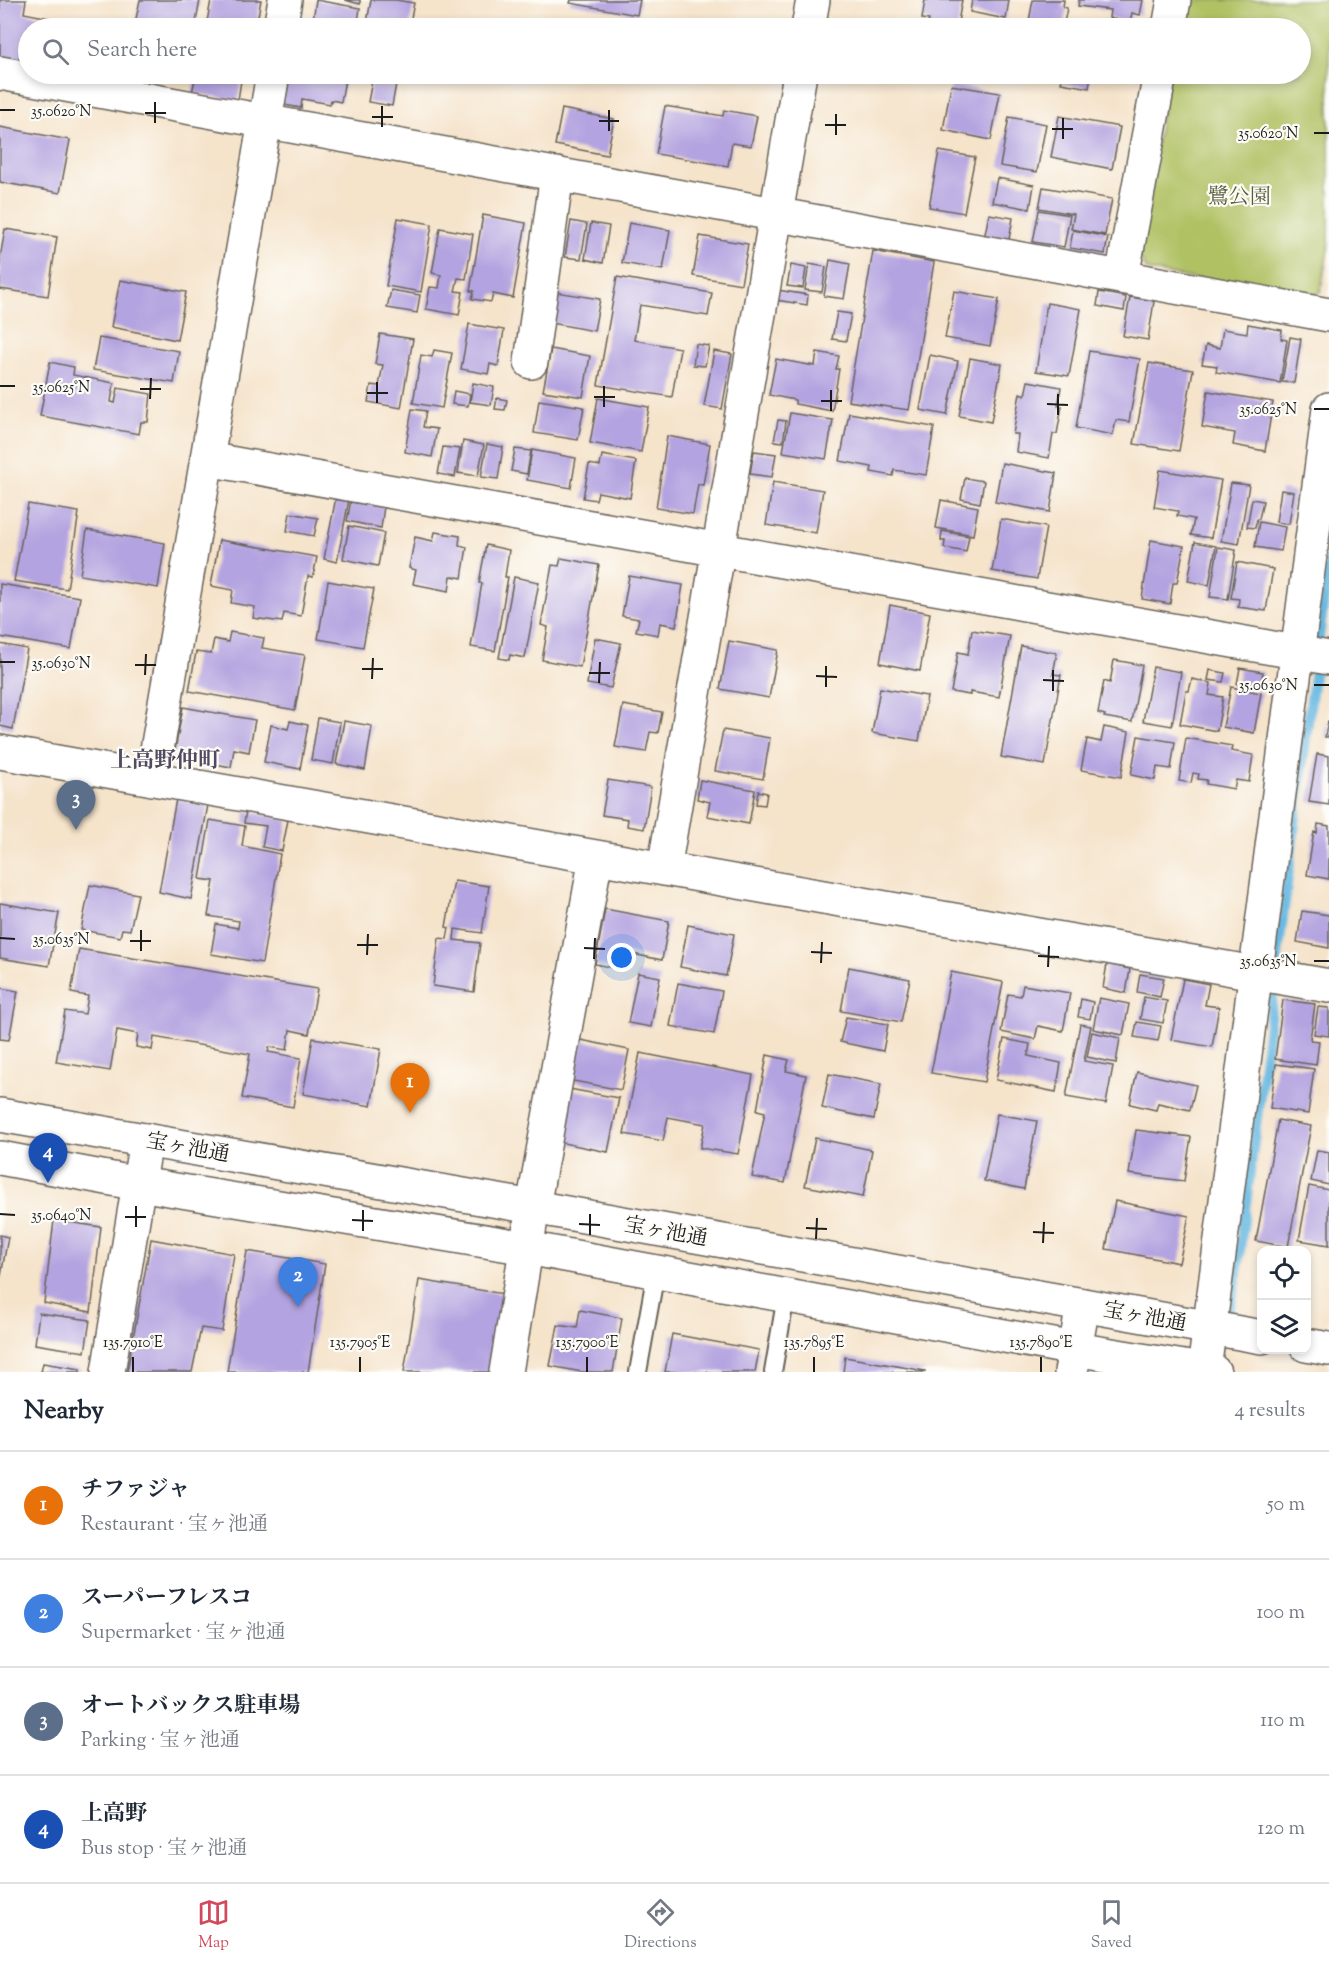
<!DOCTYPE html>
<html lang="en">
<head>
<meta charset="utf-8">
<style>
  body { margin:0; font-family:"Sorts Mill Goudy","Noto Serif JP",serif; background:#f6f6f7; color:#1f2937 }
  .controls { position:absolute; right:18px; bottom:18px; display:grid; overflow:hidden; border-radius:12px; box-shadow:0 3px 9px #0003 }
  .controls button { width:54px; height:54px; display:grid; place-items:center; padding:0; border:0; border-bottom:2px solid #e0e1e3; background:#fff; color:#1f2937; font:30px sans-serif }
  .you { position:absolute; left:622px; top:958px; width:21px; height:21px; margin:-15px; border:4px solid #fff; border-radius:50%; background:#1a73e8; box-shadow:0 0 0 9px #1a73e833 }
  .badge { display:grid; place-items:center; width:39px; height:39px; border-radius:50%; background:#d1495b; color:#fff; font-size:20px; font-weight:700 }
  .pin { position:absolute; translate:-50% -50px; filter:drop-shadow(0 2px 3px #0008) }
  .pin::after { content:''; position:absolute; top:32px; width:21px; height:18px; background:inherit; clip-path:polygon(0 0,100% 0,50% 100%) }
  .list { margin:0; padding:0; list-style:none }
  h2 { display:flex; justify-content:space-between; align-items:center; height:78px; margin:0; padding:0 24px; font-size:26px }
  h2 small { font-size:20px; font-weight:400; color:#747a83 }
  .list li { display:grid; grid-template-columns:39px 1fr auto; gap:18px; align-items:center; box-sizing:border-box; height:108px; padding:0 24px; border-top:2px solid #e0e1e3 }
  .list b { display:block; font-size:22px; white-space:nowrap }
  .list p { margin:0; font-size:20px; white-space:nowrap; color:#747a83 }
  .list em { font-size:20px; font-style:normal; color:#747a83 }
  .icon { flex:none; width:33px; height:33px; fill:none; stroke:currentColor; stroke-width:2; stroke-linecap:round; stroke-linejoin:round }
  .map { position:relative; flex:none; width:1329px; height:1372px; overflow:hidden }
  .search { position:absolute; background:#fff; box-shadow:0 3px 9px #0003; left:18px; right:18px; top:18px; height:66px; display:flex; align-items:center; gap:15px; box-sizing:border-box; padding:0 21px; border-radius:33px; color:#747a83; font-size:22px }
  .sheet { height:510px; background:#fff }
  nav { display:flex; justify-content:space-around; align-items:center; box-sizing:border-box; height:84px; border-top:2px solid #e0e1e3; background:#fff; font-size:16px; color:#747a83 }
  nav a { display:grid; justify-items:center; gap:3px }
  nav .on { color:#d1495b }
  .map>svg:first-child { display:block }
  .green { fill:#b0c164; stroke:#666e40; stroke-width:1.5 }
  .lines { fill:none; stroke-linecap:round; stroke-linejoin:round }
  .stream { stroke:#67b9e2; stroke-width:10 }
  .building { fill:#b3a3e0 }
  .service-casing { stroke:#686259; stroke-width:20 }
  .minor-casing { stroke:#686259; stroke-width:36 }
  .tertiary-casing { stroke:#686259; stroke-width:36 }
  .service { stroke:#fff; stroke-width:16 }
  .minor { stroke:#fff; stroke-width:33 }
  .tertiary { stroke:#fff; stroke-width:33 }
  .ticks { fill:none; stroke:#1c1c1c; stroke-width:2 }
  .labels { text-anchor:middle; stroke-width:4.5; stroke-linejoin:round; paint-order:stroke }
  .park-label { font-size:21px; fill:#575e39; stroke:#fdfcf7 }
  .street-label { font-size:21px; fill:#1c1c1c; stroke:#fdfcf7 }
  .neighbourhood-label { font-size:22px; font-weight:bold; fill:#514b61; stroke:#fdfcf7 }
  .ticks-label { font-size:15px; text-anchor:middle; fill:#1c1c1c; stroke:#fdfcf7; stroke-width:4.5; stroke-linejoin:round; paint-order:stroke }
</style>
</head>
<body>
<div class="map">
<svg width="1329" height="1372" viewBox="0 0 1329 1372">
  <rect width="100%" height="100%" fill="#fdfcf7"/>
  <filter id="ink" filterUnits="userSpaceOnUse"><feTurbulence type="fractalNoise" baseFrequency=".0167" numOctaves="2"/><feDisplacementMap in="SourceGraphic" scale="12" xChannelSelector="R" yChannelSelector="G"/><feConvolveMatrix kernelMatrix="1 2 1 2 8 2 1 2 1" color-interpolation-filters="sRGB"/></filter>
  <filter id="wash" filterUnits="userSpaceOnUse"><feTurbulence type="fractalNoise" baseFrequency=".008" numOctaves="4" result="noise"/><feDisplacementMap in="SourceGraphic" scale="24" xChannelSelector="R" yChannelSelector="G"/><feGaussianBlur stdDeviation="1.35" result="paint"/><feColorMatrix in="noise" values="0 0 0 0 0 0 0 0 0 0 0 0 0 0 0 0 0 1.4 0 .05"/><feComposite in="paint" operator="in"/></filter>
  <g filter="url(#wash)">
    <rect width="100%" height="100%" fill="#f5e3ca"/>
    <path class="green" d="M1182 0H1329V244L1321 291 1309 300 1147 270 1137 253 1169 74H1300V28H1177Z"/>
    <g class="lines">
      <path class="stream" d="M1225 1328 1236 1281 1329 560"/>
    </g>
    <g id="blocks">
      <path class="building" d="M0 0H26L24 13 100 28H28V61L16 59 15 63 0 60Z
        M140 0H200L195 28H134Z
        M211 0H261L256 28 206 27Z
        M316 0 360 8 357 28 312 27Z
        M345 0H360V4Z
        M371 0H396L414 3 409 28H366Z
        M571 0H640L637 15 570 3Z
        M925 0H962L957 28H927L929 20 922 19Z
        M972 0H1009L1006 19 970 12Z
        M1033 0H1064L1063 7 1067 8 1063 28H1032L1033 22 1029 21Z
        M1079 0H1143L1140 15 1132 13 1130 22 1109 18 1110 10 1078 6Z
        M603 24 622 27 621 28H603Z
        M196 74H242L238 100 192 93Z
        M291 74H346L341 102 331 100 330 104 302 99 301 108 279 104 283 83 289 84Z
        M379 74H401L400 78Z
        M594 74H625L624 80Z
        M1063 74H1106L1105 78 1091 76 1089 88 1061 83Z
        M372 80 396 84 392 106 368 102Z
        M951 85 1000 93 991 140 943 130Z
        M665 106 723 116 724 110 757 116 751 146 732 143 728 166 656 154Z
        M562 109 614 119 607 155 555 145Z
        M1059 116 1120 127 1112 169 1051 157Z
        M1009 117 1046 124 1037 172 1000 166Z
        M0 127 70 140 60 193 0 182Z
        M939 151 975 157 964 213 929 207Z
        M997 178 1034 185 1030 209 992 202Z
        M1043 187 1112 199 1105 235 1071 229 1074 214 1039 208Z
        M1039 210 1070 215 1064 247 1033 242Z
        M989 214 1013 218 1008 244 984 239Z
        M483 215 526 223 513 298 493 294 491 302 472 299 474 291H470Z
        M398 218 432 224 421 292 386 286Z
        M571 221 587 224 581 259 565 257Z
        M591 223 609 226 603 263 585 259Z
        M629 223 670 230 663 270 622 263Z
        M440 228 473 234 466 279 458 278 455 291 463 292 459 315 426 309 430 287 439 288 441 275 432 273Z
        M5 229 57 237 48 296 0 289V258Z
        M1073 230 1108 237 1105 254 1070 248Z
        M700 236 748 244 741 284 693 276Z
        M873 251 934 262 909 410 848 401Z
        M830 260 850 264 844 299 824 296Z
        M809 264 826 267 822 292 805 290Z
        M791 265 806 268 803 288 787 286Z
        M617 277 712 293 708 316 640 305 634 340 680 348 672 397 598 385Z
        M120 280 186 292 177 340 111 327Z
        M391 290 420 295 417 313 387 308Z
        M777 290 808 295 807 305 776 300Z
        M954 291 999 299 990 346 945 338Z
        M556 292 600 299 594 331 551 323Z
        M1099 292 1126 297 1124 311 1097 306Z
        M1130 297 1154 301 1148 340 1123 336Z
        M1047 303 1081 309 1069 376 1036 371Z
        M837 312 851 314 846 341 832 339Z
        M469 324 504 330 498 366 490 364 488 374 461 369Z
        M1248 324 1282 330 1281 339 1287 340 1280 383 1216 372 1217 366 1202 364 1206 345 1220 348 1223 329 1247 333Z
        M380 334 413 339 401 408 368 402 371 385 379 386 383 365 375 364Z
        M1290 337 1301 339 1294 383 1282 382Z
        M99 338 179 351 174 383 93 370Z
        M696 344 709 346 705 366 693 365Z
        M551 349 590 356 583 397 543 391Z
        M434 350 452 353 442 408 413 403 421 355 432 357Z
        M714 351 732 354 722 409 704 406Z
        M1089 351 1140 359 1129 422 1116 420 1113 435 1076 428Z
        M817 352 839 356 836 369H839L832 411 795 404V400L769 395 776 359 815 366Z
        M930 355 958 361 947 415 920 410Z
        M970 358 1002 364 991 422 959 416Z
        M50 362 74 367 73 375 114 383 111 402 115 403 118 388 151 394 148 422H141L139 434 40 416Z
        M1149 363 1193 370 1179 451 1134 444Z
        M1028 381 1061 387 1058 406H1062L1057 434H1053L1049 458 1016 452 1018 434H1013L1020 393 1025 395Z
        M473 383 494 387 491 405 470 402Z
        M454 391 470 394 468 406 452 404Z
        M1208 391 1273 402 1265 451 1233 445 1235 433 1202 427Z
        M497 398 507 400 505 410 495 409Z
        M598 398 649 407 641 452 590 443Z
        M539 400 584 407 578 440 534 433Z
        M412 409 426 411 423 427 437 429 432 457 405 452Z
        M790 413 833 420 826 459 783 452Z
        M849 413 934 427 926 475 894 470 893 476 871 472 872 467 840 461Z
        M778 420 786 421 783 442 774 441Z
        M667 436 710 444 703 485 698 484 693 514 656 508Z
        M463 441 484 445 478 476 458 473Z
        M487 444 503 447 498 479 481 477Z
        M443 447 460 449 455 477 438 474Z
        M515 449 531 451 527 474 511 471Z
        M532 450 576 458 571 488 527 480Z
        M754 451 776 454 772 477 750 474Z
        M602 455 636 461 630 498 598 492 596 500 583 498 589 464 600 466Z
        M1002 463 1056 473 1050 512 995 502Z
        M1160 470 1221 480 1211 538 1191 535 1194 519 1177 516 1178 511 1154 507Z
        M965 478 984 481 980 503 961 499Z
        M773 482 823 490 816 533 766 525Z
        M1231 483 1249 485 1239 544 1221 541Z
        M1281 490 1294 492 1289 524 1276 522Z
        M336 497 349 499 337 562 324 559Z
        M1252 499 1263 501 1259 519H1257L1255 528 1247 527Z
        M351 500 384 506 381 528 347 521Z
        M941 500 978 507 973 535 936 528Z
        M28 504 79 512 67 589 14 581Z
        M290 513 318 518 314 536 287 531Z
        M1001 519 1046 527 1037 579 992 571Z
        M1259 522 1285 527 1281 551 1255 547Z
        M349 526 384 533 378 566 343 559Z
        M87 530 165 543 158 588 80 575Z
        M942 531 969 536 966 552 944 548 945 541H941Z
        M435 532 460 536 459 545 467 547 462 578 451 576 449 591 413 584 416 570 409 568 415 537 433 541Z
        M219 540 317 557 313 577 308 576 301 616 284 613 282 622 253 618 255 607 231 603 233 590 211 586Z
        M1151 540 1184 546 1177 583H1173L1170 604 1142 599Z
        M1195 542 1216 546 1209 585 1188 581Z
        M486 545 509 550 505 577H508L495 651 471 647 482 583H479Z
        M1218 547 1236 550 1228 599 1210 597Z
        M561 558 599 565 580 667 542 660 548 627 541 625 552 565 559 566Z
        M1237 562 1273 569 1266 611 1238 607 1239 599 1231 598Z
        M629 576 683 585 676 626 660 623 658 635 636 631 639 619 622 616Z
        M514 577 539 582 525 658 510 655 509 660 499 658Z
        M328 581 374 589 363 647 318 639Z
        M0 584 80 597 71 649 0 637Z
        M890 605 930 613 920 671 880 663Z
        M972 630 1010 636 999 697 970 692V695L951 692 958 652 968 654Z
        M230 632 264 638 262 648 305 655 295 710 189 691 196 652 211 654 214 639 228 642Z
        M595 638 621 643 611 688 587 684Z
        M729 641 778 650 769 698 720 689Z
        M0 644 27 649 13 729 0 726Z
        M1021 646 1057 653 1053 674 1061 675 1045 765 1001 757Z
        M1114 660 1142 665 1132 722 1104 717 1105 715 1098 713 1104 681 1110 683Z
        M1153 667 1181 672 1172 726 1143 721Z
        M1240 668 1263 672 1260 688 1237 684Z
        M1210 670 1225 673 1223 682 1208 680Z
        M1192 679 1211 683 1209 695 1223 697 1217 731 1180 724 1186 691H1189Z
        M1231 687 1261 693 1254 733 1223 727Z
        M880 688 927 696 919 741 872 733Z
        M623 705 662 712 658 733 650 732 646 752 615 747Z
        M183 707 255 720 249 752 234 749 231 767 174 756Z
        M318 718 340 722 333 764 311 760Z
        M290 721 308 725 300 769 264 762 271 725 288 729Z
        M344 721 372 726 365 770 336 764Z
        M1328 721H1329V737H1325Z
        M1104 727 1129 732 1121 777 1081 770 1087 739 1101 742Z
        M723 730 770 738 763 779 715 771Z
        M1138 736 1175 742 1171 769 1157 767 1155 780 1131 775Z
        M1186 738 1232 746 1231 751 1253 755 1249 782 1236 780 1234 789 1206 784 1207 780 1198 779 1199 774 1193 773 1191 783 1179 781Z
        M1317 754 1329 756V805L1309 802Z
        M608 780 651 787 644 829 627 826 628 819 602 815Z
        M700 780 755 790 749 824 707 816 710 802 697 799Z
        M758 791 767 793 765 805 756 804Z
        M176 799 208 805 191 899 159 892Z
        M246 811 288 820 282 851 262 847 266 826 244 823Z
        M210 820 245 826 242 846 280 854 262 963 211 954 216 924 238 928 239 921 208 916 214 881 200 879Z
        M1318 824 1329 826V879L1307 875 1314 832 1317 833Z
        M454 881 489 886 482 933 455 929 454 940 480 943 474 992 433 986 439 938 447 939 449 928 446 927Z
        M90 885 138 894 130 930 122 929 120 937 81 930Z
        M0 903 59 913 49 966 0 958Z
        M605 909 669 921 662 960 618 951 615 968 595 964Z
        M1302 911 1329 915V948L1297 942Z
        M688 925 734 934 726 976 680 967Z
        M79 949 317 989 309 1034 290 1030 287 1050 269 1047 268 1052 301 1058 293 1107 242 1098 250 1054 154 1037 152 1050 136 1047 138 1034 117 1030 110 1071 56 1062 65 1011 85 1014 88 996 71 993Z
        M1107 964 1130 969 1126 993 1103 988Z
        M849 967 910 979 901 1022 841 1011Z
        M951 972 1003 982 984 1082 931 1073Z
        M638 973 660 977 651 1027 628 1023Z
        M1140 974 1164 978 1160 997 1137 992Z
        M1183 979 1209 984 1205 1005 1219 1007 1212 1047 1171 1040Z
        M678 983 722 991 714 1034 670 1026Z
        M1023 985 1070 993 1063 1031 1038 1026 1035 1039 1001 1032 1008 994 1021 996Z
        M0 988 18 991 9 1040 0 1039Z
        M1144 997 1167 1001 1163 1023 1140 1019Z
        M1099 998 1129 1004 1123 1035 1093 1029Z
        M1081 999 1093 1002 1090 1019 1078 1017Z
        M1283 1000 1315 1004 1310 1040 1319 1041 1316 1065 1275 1059Z
        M1318 1007 1329 1008V1036L1314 1034Z
        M846 1017 888 1024 883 1051 840 1042Z
        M1137 1022 1161 1026 1158 1041 1134 1037Z
        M1080 1024 1091 1026 1084 1061 1113 1066 1106 1104 1066 1097Z
        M1092 1032 1120 1038 1116 1063 1087 1057Z
        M313 1038 381 1049 371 1106 303 1094Z
        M576 1039 629 1050 621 1090 568 1080Z
        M1004 1039 1030 1044 1028 1056 1061 1063 1056 1092 996 1080Z
        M640 1053 753 1075 738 1154 700 1148 705 1124 668 1117 663 1141 624 1134Z
        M767 1055 789 1060 786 1071 806 1075 785 1183 752 1177 765 1112 757 1110Z
        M1276 1064 1314 1069 1308 1114 1270 1108Z
        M1137 1072 1196 1085 1190 1110 1158 1103 1156 1110 1130 1104Z
        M829 1074 881 1084 874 1119 822 1108Z
        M569 1089 619 1098 608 1152 558 1142Z
        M997 1114 1037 1121 1024 1189 984 1181Z
        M1278 1120 1311 1126 1288 1247 1256 1241Z
        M1136 1130 1191 1137 1184 1181 1129 1174Z
        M815 1138 872 1150 863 1197 805 1186Z
        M1317 1150 1329 1152V1185L1311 1181Z
        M1309 1186 1329 1190V1245L1299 1240Z
        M1115 1201 1189 1216 1179 1263 1106 1249Z
        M54 1220 101 1227 91 1312 44 1303Z
        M0 1235 8 1237 1 1276H0Z
        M151 1239 234 1254 222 1331 201 1328 192 1372H127Z
        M247 1251 325 1264 308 1372H227Z
        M419 1280 504 1294 490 1372H404Z
        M580 1310 622 1318 613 1372H582L550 1366 558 1325 577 1328Z
        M39 1313 90 1320 85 1352 35 1344Z
        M672 1334 759 1350 755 1372H665Z
        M845 1357 925 1371V1372H843Z
        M43 1363 80 1369V1372H41Z"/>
    </g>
  </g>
  <g filter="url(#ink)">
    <use href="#blocks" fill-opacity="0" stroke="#686259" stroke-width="1.5"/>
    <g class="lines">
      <defs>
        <path id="service" d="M638 1372 656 1272
          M773 1372 786 1296"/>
        <path id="minor" d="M280 28 285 0
          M808 28 813 0
          M1169 28 1174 0
          M0 73 1329 315
          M1122 277 1160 74
          M531 362 557 174
          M207 459 1329 658
          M0 752 1329 986
          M152 779 273 74
          M664 869 800 74
          M1204 1370 1329 409
          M108 1372 146 1140
          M506 1372 533 1207 596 857
          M1071 1372 1083 1305"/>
        <path id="tertiary" d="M0 1115 533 1207 1262 1337
          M0 1158 139 1184 527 1248 1075 1349 1214 1372
          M1306 1345 1329 1349"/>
      </defs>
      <use href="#service" class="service-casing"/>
      <use href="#minor" class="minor-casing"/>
      <use href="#tertiary" class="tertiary-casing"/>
      <use href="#service" class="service"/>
      <use href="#minor" class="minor"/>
      <use href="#tertiary" class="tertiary"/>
    </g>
  </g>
  <path class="ticks" d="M0 110H15M145 113H166M372 117H393M599 121H619M155 123V102M825 125H846M382 127V106M1052 129H1073M609 131V110M1314 133H1329M836 135V114M1063 139V118M0 386H15M140 389H161M367 393H388M594 397H615M150 399 151 378M821 401H842M377 403V382M1047 404 1068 405M604 407V386M1314 409H1329M831 411V390M1058 415V394M0 662H15M135 665H156M362 669H383M589 673H610M145 675 146 654M816 676 837 677M372 679 373 658M1043 680 1064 681M599 683 600 662M1314 685H1329M826 687V666M1053 691V670M0 938 15 939M130 941H151M357 945H378M584 948 605 949M141 951V930M811 952 832 953M367 955 368 934M1038 956 1059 957M594 959 595 938M1314 961H1329M821 963 822 942M1048 967 1049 946M0 1214 15 1215M125 1217H146M352 1220 373 1221M579 1224 600 1225M136 1227V1206M806 1228 827 1229M363 1231V1210M1033 1232 1054 1233M590 1235V1214M816 1239 817 1218M1043 1243 1044 1222M133 1372V1357M360 1372V1357M587 1372V1357M814 1372V1357M1041 1372V1357"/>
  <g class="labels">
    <g class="park-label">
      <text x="1239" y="203">鷺公園</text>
    </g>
    <g class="street-label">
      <text transform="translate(188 1147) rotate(10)" y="7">宝ヶ池通</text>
      <text transform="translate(666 1231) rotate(10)" y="7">宝ヶ池通</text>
      <text transform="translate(1145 1316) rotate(10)" y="7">宝ヶ池通</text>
    </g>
    <g class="neighbourhood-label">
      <text x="165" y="767">上高野仲町</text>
    </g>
  </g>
  <g class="ticks-label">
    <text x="61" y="116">35.0620°N</text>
    <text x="1268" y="138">35.0620°N</text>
    <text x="61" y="392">35.0625°N</text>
    <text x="1268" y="414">35.0625°N</text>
    <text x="61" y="668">35.0630°N</text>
    <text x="1268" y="690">35.0630°N</text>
    <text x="61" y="944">35.0635°N</text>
    <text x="1268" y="966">35.0635°N</text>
    <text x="61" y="1220">35.0640°N</text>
    <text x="133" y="1347">135.7910°E</text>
    <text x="360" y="1347">135.7905°E</text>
    <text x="587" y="1347">135.7900°E</text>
    <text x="814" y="1347">135.7895°E</text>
    <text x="1041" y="1347">135.7890°E</text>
  </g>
</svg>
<div class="controls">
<button><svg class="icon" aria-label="locate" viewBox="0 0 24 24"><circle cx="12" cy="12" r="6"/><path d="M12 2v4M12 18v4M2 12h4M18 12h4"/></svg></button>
<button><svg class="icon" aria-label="layers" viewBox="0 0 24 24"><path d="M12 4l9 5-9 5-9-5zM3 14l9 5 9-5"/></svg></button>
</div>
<div class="you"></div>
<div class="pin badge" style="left:410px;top:1113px;background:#e8710a">1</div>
<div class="pin badge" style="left:298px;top:1307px;background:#3f7fe0">2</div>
<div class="pin badge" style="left:76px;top:830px;background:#5c6f8a">3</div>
<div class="pin badge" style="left:48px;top:1183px;background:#1a4fb4">4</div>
<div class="search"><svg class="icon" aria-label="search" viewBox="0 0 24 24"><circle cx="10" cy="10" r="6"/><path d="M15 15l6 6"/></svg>Search here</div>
</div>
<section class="sheet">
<h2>Nearby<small>4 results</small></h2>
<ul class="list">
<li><span class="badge" style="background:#e8710a">1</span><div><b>チファジャ</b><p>Restaurant · 宝ヶ池通</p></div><em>50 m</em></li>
<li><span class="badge" style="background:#3f7fe0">2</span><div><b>スーパーフレスコ</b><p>Supermarket · 宝ヶ池通</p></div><em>100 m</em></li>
<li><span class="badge" style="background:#5c6f8a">3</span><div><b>オートバックス駐車場</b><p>Parking · 宝ヶ池通</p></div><em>110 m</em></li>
<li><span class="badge" style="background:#1a4fb4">4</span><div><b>上高野</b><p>Bus stop · 宝ヶ池通</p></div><em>120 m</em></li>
</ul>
</section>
<nav>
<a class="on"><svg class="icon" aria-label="map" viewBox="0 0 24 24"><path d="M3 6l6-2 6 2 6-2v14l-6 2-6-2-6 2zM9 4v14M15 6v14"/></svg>Map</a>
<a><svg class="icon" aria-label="directions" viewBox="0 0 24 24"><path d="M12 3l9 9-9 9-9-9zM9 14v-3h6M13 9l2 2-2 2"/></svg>Directions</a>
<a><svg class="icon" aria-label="saved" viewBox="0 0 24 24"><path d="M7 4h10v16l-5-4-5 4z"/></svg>Saved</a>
</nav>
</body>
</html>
